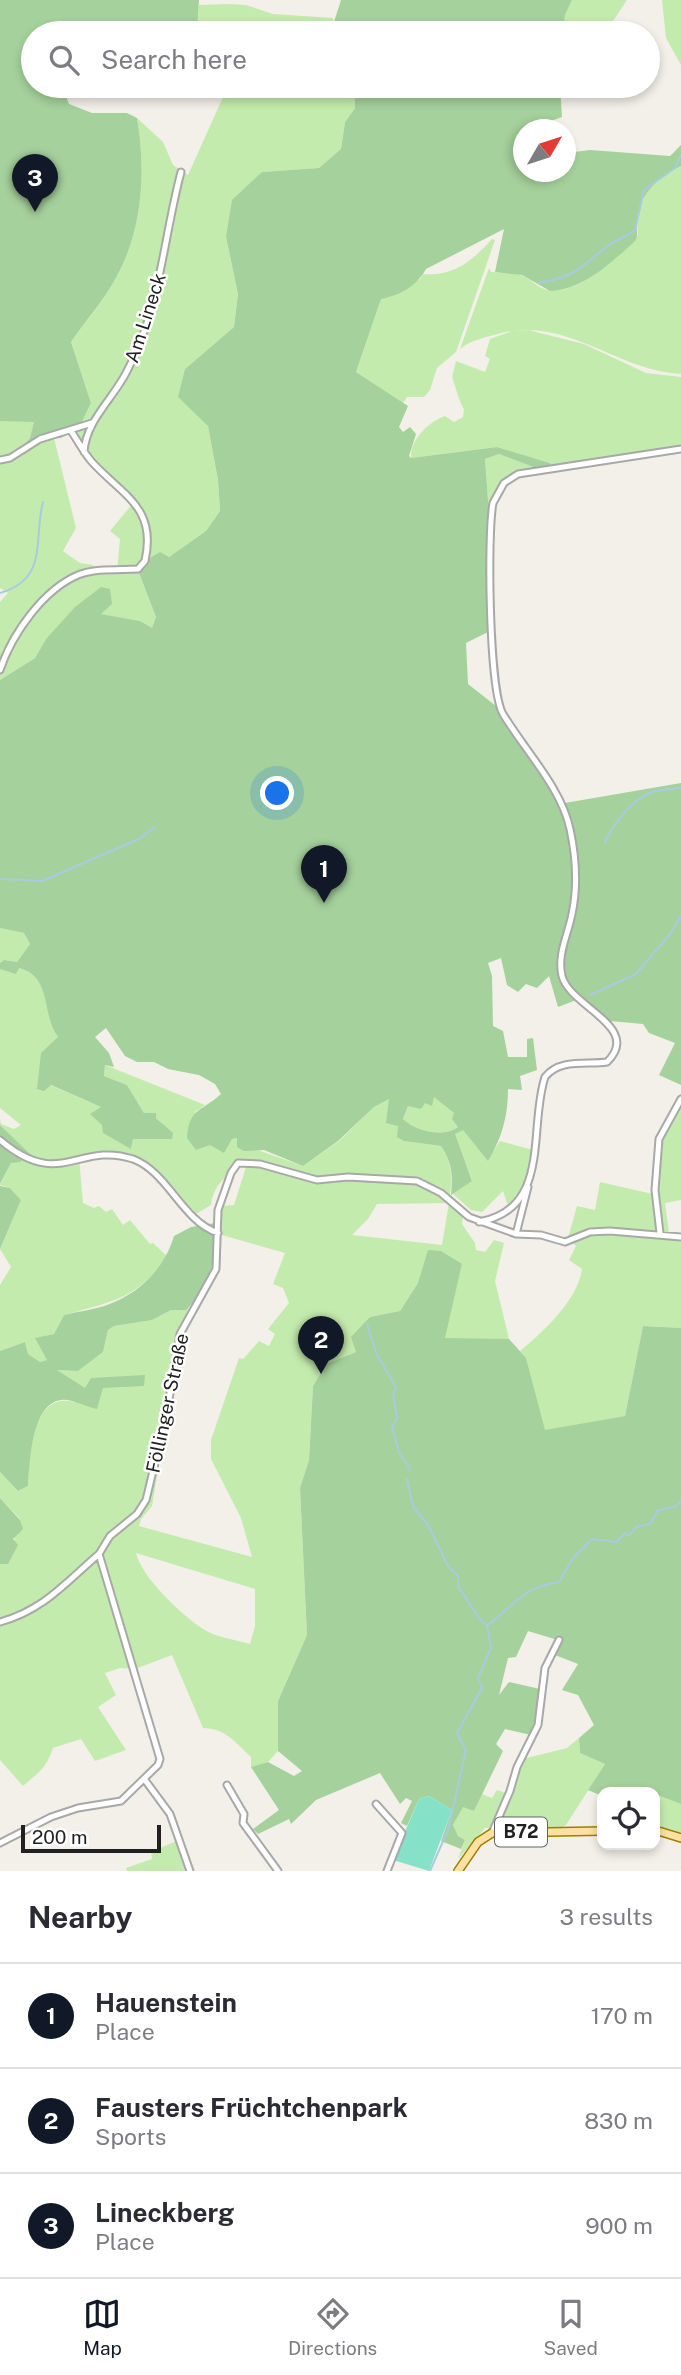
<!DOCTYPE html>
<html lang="en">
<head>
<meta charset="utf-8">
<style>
  body { margin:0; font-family:"Public Sans",sans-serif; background:#f2f2f3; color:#2b2b33 }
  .controls { position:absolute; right:21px; bottom:21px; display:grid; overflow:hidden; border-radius:14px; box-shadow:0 4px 10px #0003 }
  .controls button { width:63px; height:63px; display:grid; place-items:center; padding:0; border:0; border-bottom:2px solid #e1e1e2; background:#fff; color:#2b2b33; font:35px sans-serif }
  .compass { position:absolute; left:513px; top:119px; width:63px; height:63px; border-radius:50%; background:#fff; box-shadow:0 4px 10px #0003; rotate:51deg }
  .scale { position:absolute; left:21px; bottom:18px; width:140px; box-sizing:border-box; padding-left:7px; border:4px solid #212121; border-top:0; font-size:19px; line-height:24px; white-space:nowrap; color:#212121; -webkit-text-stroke:5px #fff; paint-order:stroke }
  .you { position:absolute; left:278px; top:794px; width:24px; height:24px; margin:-18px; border:5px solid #fff; border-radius:50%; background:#1a73e8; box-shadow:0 0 0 10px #1a73e833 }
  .badge { display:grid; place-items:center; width:46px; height:46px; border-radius:50%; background:#111827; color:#fff; font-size:23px; font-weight:700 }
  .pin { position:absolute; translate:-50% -58px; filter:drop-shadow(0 2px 4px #0008) }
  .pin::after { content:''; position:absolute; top:37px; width:24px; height:21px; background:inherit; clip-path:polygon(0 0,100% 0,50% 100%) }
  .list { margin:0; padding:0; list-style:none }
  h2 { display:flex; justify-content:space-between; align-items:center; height:91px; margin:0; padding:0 28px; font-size:30px }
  h2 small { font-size:23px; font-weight:400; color:#7c7c81 }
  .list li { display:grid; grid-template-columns:46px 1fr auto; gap:21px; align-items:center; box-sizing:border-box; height:105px; padding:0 28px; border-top:2px solid #e1e1e2 }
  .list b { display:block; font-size:26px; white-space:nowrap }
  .list p { margin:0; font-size:23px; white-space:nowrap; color:#7c7c81 }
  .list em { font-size:23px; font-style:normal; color:#7c7c81 }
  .icon { flex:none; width:38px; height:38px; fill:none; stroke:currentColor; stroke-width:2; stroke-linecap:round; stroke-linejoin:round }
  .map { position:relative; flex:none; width:681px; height:1871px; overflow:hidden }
  .search { position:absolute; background:#fff; box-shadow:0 4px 10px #0003; left:21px; right:21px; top:21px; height:77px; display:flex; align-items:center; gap:18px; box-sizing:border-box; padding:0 24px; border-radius:38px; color:#7c7c81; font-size:26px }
  .sheet { height:406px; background:#fff }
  nav { display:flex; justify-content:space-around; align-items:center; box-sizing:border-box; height:98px; border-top:2px solid #e1e1e2; background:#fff; font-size:19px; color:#7c7c81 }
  nav a { display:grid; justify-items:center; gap:4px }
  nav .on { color:#111827 }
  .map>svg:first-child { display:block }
  .grass { fill:#c4ebae; fill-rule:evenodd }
  .forest { fill:#a5d19c; fill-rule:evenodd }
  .pitch { fill:#86e1c9 }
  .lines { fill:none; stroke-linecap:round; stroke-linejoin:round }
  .stream { stroke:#a8ccdf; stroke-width:2 }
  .minor-casing { stroke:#a8a8a8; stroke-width:9 }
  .major-casing { stroke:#9e7e00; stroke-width:10 }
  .minor { stroke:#fff; stroke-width:5 }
  .major { stroke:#fde1a2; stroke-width:7 }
  .labels { text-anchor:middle; stroke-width:5; stroke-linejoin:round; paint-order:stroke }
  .shield { fill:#fff; stroke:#646464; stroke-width:2 }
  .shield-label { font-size:18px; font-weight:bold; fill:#212121 }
  .street-label { font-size:19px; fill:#212121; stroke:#fff }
</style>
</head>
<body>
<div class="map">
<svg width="681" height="1871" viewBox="0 0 681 1871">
  <rect width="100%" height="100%" fill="#f2f0e8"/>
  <path class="grass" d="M572 0H627L605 33H563L565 15Z
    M662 0H681V65L666 38Z
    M228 4 246 5 273 14 333 18V25L346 33H197L199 5Z
    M228 86H355V108L345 122 341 149 320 168 262 172 226 237 238 294 234 327 185 369 208 426 218 480 220 511 206 531 169 557 147 565 139 573 156 617 152 629 140 621 100 614 46 639 35 658 0 680V602L8 593 0 588V421H35L30 438 17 454 38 439 54 438 76 528 63 551 80 563 93 565 95 574 117 573 120 539 110 531 133 503 88 463 68 433 80 426 91 403 71 342C86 321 105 299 117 276 143 228 146 170 137 118L163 142 173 165 188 175Z
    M681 166V374C615 371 565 313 494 335 482 338 470 341 460 349L489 268 491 272C501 273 514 272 523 276 530 279 535 285 542 288 571 302 621 256 638 235 633 201 653 180 681 166Z
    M492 239 495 240 456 352 437 368 430 390 424 397H407L403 403 356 372 381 299 420 279 423 274C454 277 473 260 492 239Z
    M528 330 584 344 646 373 681 377V447L551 466 550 463 497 447 411 458C410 440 428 422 445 416L454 422 463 417 464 409C460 404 455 385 452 377L456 361 485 372 490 359 485 356 490 339 512 331Z
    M499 454 536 468C508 473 493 485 489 514L485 459Z
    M0 928 24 933 30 944 17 962 4 960 0 963Z
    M19 968C53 977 42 1015 58 1037L50 1085 101 1107 100 1110 131 1149 133 1138 172 1139C165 1127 159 1115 144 1113L127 1085 104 1076 105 1065 205 1105 195 1112 203 1146 237 1138 238 1143 303 1166 339 1141 374 1107 390 1098 404 1141 441 1146C454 1166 452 1180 449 1203L463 1217 462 1224 475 1243 476 1250 485 1252 494 1240 504 1243 495 1281 509 1339H444L462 1264 418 1283 400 1311 370 1317 356 1352 326 1364 313 1386 309 1460 300 1488 307 1635 278 1701V1751L268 1762 251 1767V1757C235 1742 225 1728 203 1728L172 1655 135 1669 120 1668 105 1673 116 1695 98 1707 126 1750 95 1761 81 1739 53 1748C46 1769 38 1773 23 1786L0 1760V1564L8 1563 20 1519 0 1498V1472L18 1491 28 1486C30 1458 31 1391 74 1402L103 1388 143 1386 85 1389 57 1370 78 1371 103 1352 108 1330 114 1326 152 1320 171 1310H187L192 1316 180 1351 186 1361 171 1394 152 1506 141 1519 139 1526 252 1557 241 1518 211 1459V1440L239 1358 243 1359 259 1341 269 1346 275 1334 268 1329 289 1303 283 1288 273 1284 285 1253 222 1235V1206L234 1205 247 1164C229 1171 213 1185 211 1205L196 1214C154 1171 145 1145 79 1157L83 1203 94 1208 99 1206 106 1212 112 1209 123 1225 130 1220 150 1244 153 1243 168 1257C134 1300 114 1301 64 1315L54 1334 36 1338 48 1360 40 1362 28 1354 25 1342 0 1351V1285L11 1267 0 1249 21 1200 10 1188 0 1185 11 1163 29 1154 0 1125V1119L1 1124 14 1129 21 1125 0 1108V969ZM449 1203 442 1245 352 1235 368 1219 377 1204ZM136 1553 255 1589V1626L250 1644C236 1640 215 1637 203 1629 182 1615 142 1578 136 1553Z
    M681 1093V1200L665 1203 670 1240H681V1328L643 1326 625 1416 544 1431 526 1358 520 1351C543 1332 578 1300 582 1269L569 1260 576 1246 568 1238 577 1206 595 1210 600 1182 657 1195 661 1141Z
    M434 1096 454 1113 458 1127C443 1138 415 1131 403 1120L408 1105 425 1103Z
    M463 1129 488 1160 500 1141 537 1151 525 1206 507 1203 503 1191 482 1212 471 1210 452 1193 472 1180 454 1134Z
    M579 1738 580 1753 605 1764 566 1825 560 1829 485 1828 458 1859 465 1840 458 1836 453 1825 463 1806 474 1811 482 1794 492 1798 497 1790 511 1795 523 1759 567 1748Z
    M655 1793 681 1804V1834L655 1827Z
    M181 1839 192 1871H127L126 1868 152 1859 151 1852Z"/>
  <path class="forest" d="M0 0H199L197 33H33V86H62L69 104 92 113H127L137 118C146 170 143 228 117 276 105 299 86 320 71 342L91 403 80 426 61 438 38 439 14 457 30 438 34 422 0 421Z
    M341 0H572L565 15 563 33H346L333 25Z
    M355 86H560L562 117 548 122V129L524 130V172H566V153L590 150 670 156 681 145V166C657 178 637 196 637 225 636 232 639 234 635 241 612 262 583 290 550 291L522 275 495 272 504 229 426 269C416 287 400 295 381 299L356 372 408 406 399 427 403 432 410 427 416 434 409 456 411 458 497 447 550 463 551 466 536 468 499 454 485 459 489 514 490 631 466 643 468 684 496 706 559 804 681 783V1085L659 1075 675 1043 649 1033 643 1024 610 1021 579 999 558 1007 549 976 537 988 526 984 518 992 507 985 501 958 488 963 492 976 493 1026 503 1031 508 1057H527V1039L533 1038 537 1070 520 1076 522 1090 508 1089C508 1116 502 1138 488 1161L463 1130 455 1134 472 1181 451 1195C453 1174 452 1163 441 1146L404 1141 397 1137 398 1126 386 1123 389 1099 374 1107 338 1141 303 1166 264 1150 244 1151 237 1147V1138L232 1139 224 1153 210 1145 196 1150 187 1138C189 1107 202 1112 221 1094L215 1084 199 1075 168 1069 154 1062H137L125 1056 106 1028 95 1037 109 1053 114 1067 105 1065 104 1076 127 1085 144 1113H156V1118L173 1133 172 1139H133L131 1149 103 1133 102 1125 90 1114 101 1107 51 1085 44 1091 37 1089 41 1053 58 1037C41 1015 53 977 19 968L16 974 0 969V963L4 960 17 962 30 944 24 933 0 928V680L35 658 46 639 75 607 101 587 110 589 112 604 101 614 140 621 152 628 156 617 139 573 150 558 160 552 169 557 206 531 220 511 218 480 208 426 178 397 185 369 234 327 238 294 226 237 232 200 262 172 319 168 341 149 345 122 355 108ZM434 1097 454 1113 452 1119 458 1127C443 1138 415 1131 403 1119L408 1106 421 1109 425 1103 432 1106Z
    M0 1125 30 1154 20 1162 11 1163 0 1184Z
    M0 1186 10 1188 21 1200 0 1249Z
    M215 1223C220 1259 208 1282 187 1310H171L152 1320 114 1326 108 1330 103 1352 78 1371 57 1370 85 1388 91 1378 145 1375 144 1386 103 1388 97 1409C86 1407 71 1398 61 1400 31 1404 30 1463 28 1486L18 1491 0 1472V1351L25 1342 28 1354 40 1362 47 1360 35 1338 54 1334 64 1315C78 1311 94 1310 107 1305 140 1293 164 1269 174 1236L191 1227Z
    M428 1250 441 1251 462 1264 445 1338 509 1339 526 1358 545 1430 625 1416 643 1326 681 1328V1804L645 1790V1792H602V1796L588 1790 605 1764 580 1753 579 1738 594 1725 578 1695 562 1690 578 1664 555 1655 561 1641 528 1631 516 1657 508 1658 499 1695 509 1682 540 1689 539 1711 531 1735 505 1729 496 1744 503 1751 474 1811 463 1807 453 1825 458 1836 465 1840 461 1849 441 1841 452 1810 429 1796 419 1799 407 1826 401 1823 412 1801 406 1798 400 1804 380 1773 316 1800 291 1824 289 1819 258 1834 253 1829 279 1810 251 1767 268 1762 294 1776 302 1771 278 1751V1701L307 1635 300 1488 309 1460 313 1386 326 1364 356 1352 351 1337 370 1317 400 1311 418 1283Z
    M0 1498 20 1520 23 1529 13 1539 18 1545 8 1564H0Z"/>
  <path class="pitch" d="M429 1796 452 1810 429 1871 393 1860 419 1799Z"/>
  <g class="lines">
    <path class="stream" d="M539 283C576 276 579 269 606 247 615 240 626 237 635 230L644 190 675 168 681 155
      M0 593C49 579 33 540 43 502
      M605 843C612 824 633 799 652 792 661 789 672 789 681 788
      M0 879 42 881 139 839 155 827
      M590 995 636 974 670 934 681 916
      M367 1324 377 1355 396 1387 393 1395 397 1418 392 1427 399 1453 410 1468 409 1471
      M407 1479 413 1507 428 1525 448 1566 458 1576V1587C469 1599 475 1618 487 1625L491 1648 478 1678 482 1688 457 1733 466 1750 448 1830 430 1871
      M609 1541 617 1542 625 1533 629 1536 636 1527 650 1524 658 1510 675 1507 681 1501
      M488 1625C517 1603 521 1588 559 1582L573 1558 592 1539 607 1541"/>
    <defs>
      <path id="minor" d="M84 452C86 421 112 400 126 373 160 311 163 240 181 172
        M0 460 10 458 40 439 92 423
        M0 670C12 634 43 590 78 575 96 568 119 570 138 569L145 561C157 507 123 496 92 462 84 453 78 441 71 431
        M0 1140C60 1191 78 1141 133 1159 168 1172 182 1221 218 1233
        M479 1222C552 1209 528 1128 545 1077 560 1058 587 1065 607 1062 643 1027 570 1007 562 976 557 954 568 935 572 914 578 886 576 857 570 829 561 787 525 751 503 714 489 690 487 535 493 503L504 483 518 474 681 449
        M660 1233 655 1190 659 1139 681 1099
        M516 1234 528 1187
        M0 1622C44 1610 66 1582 99 1554
        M145 1780 170 1814 190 1871
        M227 1785 244 1814 243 1823 278 1871
        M376 1804 402 1833 387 1871
        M492 1833 510 1791 517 1767 538 1725 545 1668 559 1640
        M0 1843 51 1817 78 1808 121 1801 158 1765 160 1759 99 1554 110 1536 137 1514 146 1500 166 1417 180 1334 216 1269 218 1210 231 1173 238 1163 260 1164 317 1180 348 1177 417 1181 441 1193 469 1217 516 1234 541 1235 565 1242 590 1232 610 1231 681 1237"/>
      <path id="major" d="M655 1830 681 1838
        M458 1871 478 1842 492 1833 602 1831"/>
    </defs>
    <use href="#minor" class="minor-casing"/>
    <use href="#major" class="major-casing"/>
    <use href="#minor" class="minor"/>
    <use href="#major" class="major"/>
  </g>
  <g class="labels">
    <rect class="shield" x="495" y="1817.5" width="52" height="29" rx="5"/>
    <g class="shield-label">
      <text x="521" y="1838">B72</text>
    </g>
    <g class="street-label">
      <text transform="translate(145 318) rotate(-72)" y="7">Am Lineck</text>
      <text transform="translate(167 1403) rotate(-78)" y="7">Föllinger Straße</text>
    </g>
  </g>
</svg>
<div class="controls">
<button><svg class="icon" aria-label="locate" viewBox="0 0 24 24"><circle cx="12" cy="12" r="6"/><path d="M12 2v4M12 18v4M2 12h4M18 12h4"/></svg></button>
</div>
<svg class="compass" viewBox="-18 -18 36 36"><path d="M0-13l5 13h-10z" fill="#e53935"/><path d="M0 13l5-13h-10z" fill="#7c7c81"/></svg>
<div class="scale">200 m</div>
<div class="you"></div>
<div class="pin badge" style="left:324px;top:903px">1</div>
<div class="pin badge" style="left:321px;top:1374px">2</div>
<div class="pin badge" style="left:35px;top:212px">3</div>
<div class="search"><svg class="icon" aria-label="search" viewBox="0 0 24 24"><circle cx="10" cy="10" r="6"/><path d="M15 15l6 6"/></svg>Search here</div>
</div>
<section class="sheet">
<h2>Nearby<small>3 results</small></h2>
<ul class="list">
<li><span class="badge">1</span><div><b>Hauenstein</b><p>Place</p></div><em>170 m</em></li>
<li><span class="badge">2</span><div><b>Fausters Früchtchenpark</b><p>Sports</p></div><em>830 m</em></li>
<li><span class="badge">3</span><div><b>Lineckberg</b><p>Place</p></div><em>900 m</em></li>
</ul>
</section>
<nav>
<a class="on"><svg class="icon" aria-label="map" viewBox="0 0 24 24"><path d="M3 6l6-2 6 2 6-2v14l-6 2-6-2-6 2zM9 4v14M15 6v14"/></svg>Map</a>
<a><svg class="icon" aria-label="directions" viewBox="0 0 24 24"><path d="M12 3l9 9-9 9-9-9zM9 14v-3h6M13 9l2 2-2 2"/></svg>Directions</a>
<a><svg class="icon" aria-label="saved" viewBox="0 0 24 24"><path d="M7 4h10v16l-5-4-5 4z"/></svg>Saved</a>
</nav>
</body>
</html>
